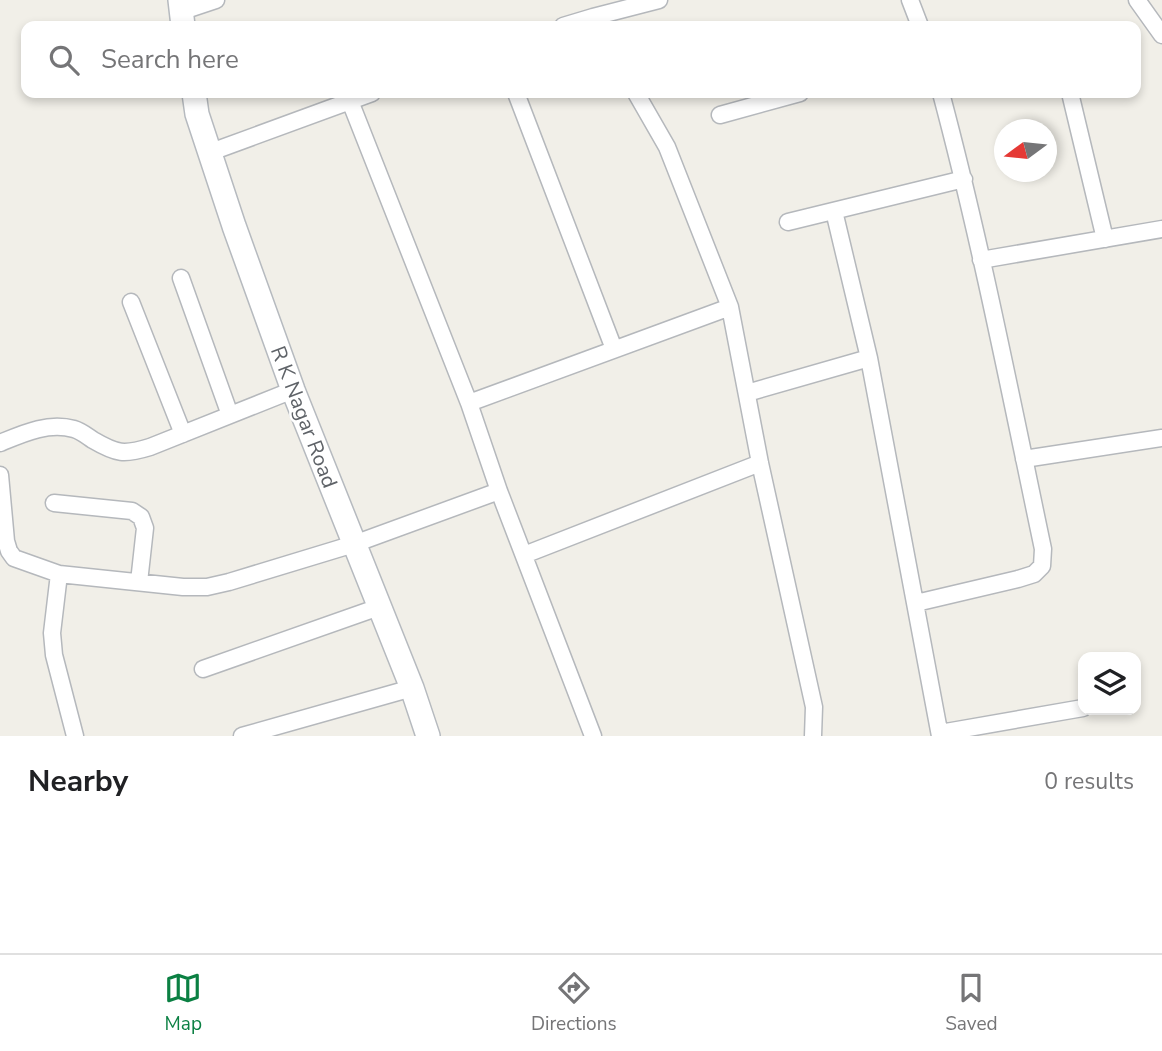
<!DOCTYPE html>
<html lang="en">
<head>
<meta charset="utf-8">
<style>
  body { margin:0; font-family:"Nunito Sans",sans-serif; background:#f6f6f6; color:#202124 }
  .controls { position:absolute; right:21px; bottom:21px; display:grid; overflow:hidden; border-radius:14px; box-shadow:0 4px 10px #0003 }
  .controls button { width:63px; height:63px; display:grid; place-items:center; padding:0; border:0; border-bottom:2px solid #e0e0e0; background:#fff; color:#202124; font:35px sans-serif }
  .compass { position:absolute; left:994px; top:119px; width:63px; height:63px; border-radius:50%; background:#fff; box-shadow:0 4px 10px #0003; rotate:255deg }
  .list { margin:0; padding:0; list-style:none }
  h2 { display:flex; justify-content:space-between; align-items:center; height:91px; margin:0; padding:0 28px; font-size:30px }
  h2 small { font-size:23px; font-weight:400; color:#757577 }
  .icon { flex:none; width:38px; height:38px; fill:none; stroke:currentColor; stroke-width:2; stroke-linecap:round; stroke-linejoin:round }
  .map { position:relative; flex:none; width:1162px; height:736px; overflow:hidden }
  .search { position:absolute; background:#fff; box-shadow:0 4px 10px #0003; left:21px; right:21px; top:21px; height:77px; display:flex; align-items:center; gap:18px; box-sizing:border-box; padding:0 24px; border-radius:14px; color:#757577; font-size:26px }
  .sheet { height:217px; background:#fff }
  nav { display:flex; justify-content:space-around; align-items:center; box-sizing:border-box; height:98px; border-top:2px solid #e0e0e0; background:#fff; font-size:19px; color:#757577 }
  nav a { display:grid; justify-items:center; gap:4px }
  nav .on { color:#0b8043 }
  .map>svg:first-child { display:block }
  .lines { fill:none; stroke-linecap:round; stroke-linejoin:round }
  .street-casing { stroke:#b5b8bc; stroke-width:19 }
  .secondary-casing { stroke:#b6babf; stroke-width:26 }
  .street { stroke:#fff; stroke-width:16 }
  .secondary { stroke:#fff; stroke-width:23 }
  .labels { text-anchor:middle; stroke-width:5; stroke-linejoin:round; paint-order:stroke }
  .street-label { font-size:21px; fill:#5f6368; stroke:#fff }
</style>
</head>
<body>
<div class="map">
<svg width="1162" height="736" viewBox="0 0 1162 736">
  <rect width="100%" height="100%" fill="#f1efe8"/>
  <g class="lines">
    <defs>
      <path id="street" d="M910 0 920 26
        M1137 0 1162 35
        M180 12 216 0
        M593 17 659 0
        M563 26 593 17 599 26
        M516 93 614 349
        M636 93 667 147 730 307 760 463 814 707 813 736
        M1071 97 1105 239
        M350 101 469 403 499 491 593 736
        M720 115 800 93
        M211 152 372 93
        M834 211 869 358 940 736
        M788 222 964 179
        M981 260 1162 229
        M181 278 230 415
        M131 302 183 434
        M747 393 869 358
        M469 403 730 307
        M0 443C24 433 48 422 74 429 81 431 87 436 93 440 117 454 124 455 150 447L293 390
        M1024 459 1162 438
        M0 475 6 541 9 551 14 558 59 574 183 587H207L229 582 354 544 499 491
        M54 503 132 511 141 517 145 528 139 582
        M524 555 760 463
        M59 574 52 633 54 655 75 736
        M916 603 1018 579 1034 574 1042 566 1043 549C1011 397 981 243 941 93
        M203 669 379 607
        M940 733 1083 708
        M242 736 412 688"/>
      <path id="secondary" d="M180 0 183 26
        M194 93 197 114 234 226 293 390 412 688 428 736"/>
    </defs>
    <use href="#street" class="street-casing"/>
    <use href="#secondary" class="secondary-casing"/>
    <use href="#street" class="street"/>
    <use href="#secondary" class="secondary"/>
  </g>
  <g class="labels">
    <g class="street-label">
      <text transform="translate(304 417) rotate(69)" y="7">R K Nagar Road</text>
    </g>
  </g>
</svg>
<div class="controls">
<button><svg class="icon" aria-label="layers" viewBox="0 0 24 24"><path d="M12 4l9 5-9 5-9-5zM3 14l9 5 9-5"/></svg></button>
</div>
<svg class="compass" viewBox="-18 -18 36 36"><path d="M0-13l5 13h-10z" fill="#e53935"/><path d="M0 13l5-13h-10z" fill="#757577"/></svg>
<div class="search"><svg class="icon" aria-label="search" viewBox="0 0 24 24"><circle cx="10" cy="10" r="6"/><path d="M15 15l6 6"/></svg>Search here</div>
</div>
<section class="sheet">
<h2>Nearby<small>0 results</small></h2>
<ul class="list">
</ul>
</section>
<nav>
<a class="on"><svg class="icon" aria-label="map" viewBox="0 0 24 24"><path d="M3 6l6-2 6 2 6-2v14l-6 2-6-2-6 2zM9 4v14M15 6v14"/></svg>Map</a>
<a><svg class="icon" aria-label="directions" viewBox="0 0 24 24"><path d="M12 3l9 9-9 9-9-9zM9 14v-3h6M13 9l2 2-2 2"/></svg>Directions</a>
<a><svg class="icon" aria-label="saved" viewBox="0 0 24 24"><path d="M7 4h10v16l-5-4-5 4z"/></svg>Saved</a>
</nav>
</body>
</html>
